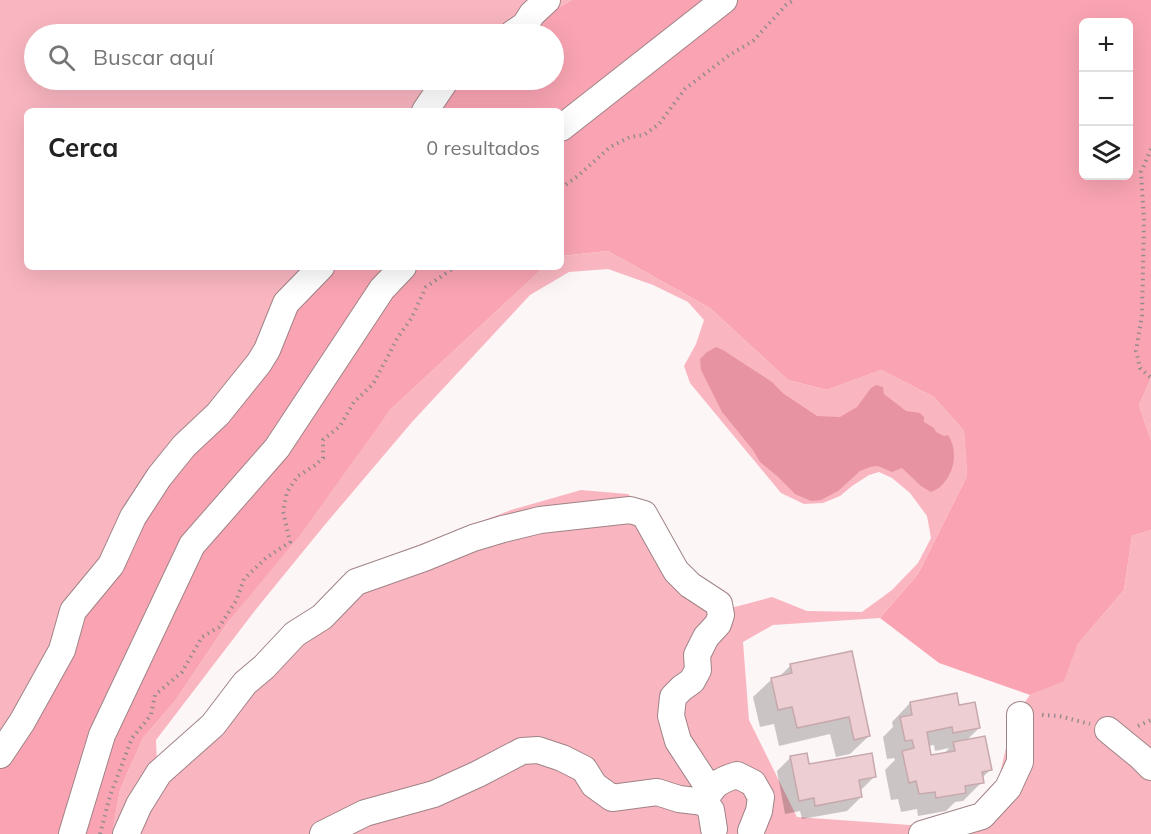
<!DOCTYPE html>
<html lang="es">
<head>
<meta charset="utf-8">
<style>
  body { margin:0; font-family:Mulish,sans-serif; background:#f6f6f6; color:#222 }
  .controls { position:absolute; right:18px; top:18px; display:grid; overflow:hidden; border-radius:9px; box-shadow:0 6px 24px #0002 }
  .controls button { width:54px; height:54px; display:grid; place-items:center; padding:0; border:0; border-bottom:2px solid #e0e0e0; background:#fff; color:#222; font:30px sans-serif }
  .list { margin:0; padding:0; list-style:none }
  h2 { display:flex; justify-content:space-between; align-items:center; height:78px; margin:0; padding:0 24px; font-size:26px }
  h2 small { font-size:20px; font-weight:400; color:#767676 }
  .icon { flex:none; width:33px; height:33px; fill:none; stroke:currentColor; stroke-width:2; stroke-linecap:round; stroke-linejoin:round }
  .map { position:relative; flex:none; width:1151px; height:834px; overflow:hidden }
  .search { position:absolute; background:#fff; box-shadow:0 6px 24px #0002; left:24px; top:24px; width:540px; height:66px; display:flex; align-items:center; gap:15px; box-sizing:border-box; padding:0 21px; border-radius:33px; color:#767676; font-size:22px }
  .panel { position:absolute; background:#fff; box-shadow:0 6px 24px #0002; left:24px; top:108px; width:540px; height:162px; border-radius:9px }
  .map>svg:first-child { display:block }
  .green { fill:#f9b6c1; fill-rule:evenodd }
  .forest { fill:#faa4b3; fill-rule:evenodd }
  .water { fill:#e793a2 }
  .shadow { fill:#0003; fill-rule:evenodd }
  .building { fill:#edced2; stroke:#c7a9ad; stroke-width:1.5 }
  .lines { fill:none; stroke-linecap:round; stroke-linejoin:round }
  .minor-casing { stroke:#a08387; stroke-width:28 }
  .path { stroke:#968c8d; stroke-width:4; stroke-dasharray:1.5 4.5; stroke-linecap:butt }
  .minor { stroke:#fff; stroke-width:26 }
</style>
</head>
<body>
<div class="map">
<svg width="1151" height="834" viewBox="0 0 1151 834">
  <rect width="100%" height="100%" fill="#fdf6f7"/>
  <path class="green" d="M0 0H572L535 21 518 34H34V80H464L433 111H27V267H329L0 747Z
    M608 251 710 308 788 380 827 390 881 370 934 397 964 431 967 476 918 574 880 618 773 625 743 642 749 720 797 817 910 825 980 804 998 782 1013 718 1030 695 1064 680 1078 644 1124 590 1132 536 1151 530V834H112L120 790 143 738 175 701 228 622 390 410 544 267H561V256ZM608 269 653 285 688 302 704 320 696 344 684 366 690 383 781 493 804 504 823 503 840 496 852 486 869 475 879 472 892 478 910 493 927 516 931 538 918 563 892 590 862 612 807 611 772 597 727 609 687 577 657 522 628 494 581 490 511 510 368 564 344 579 157 765 156 740 257 608 323 527 412 422 530 295 569 272Z
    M1151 378V440L1139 405Z"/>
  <path class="forest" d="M572 0H1151V378L1139 405 1151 440V530L1132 536 1124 590 1078 644 1064 681 1030 695 939 663 880 618 918 574 967 476 964 431 934 397 881 370 827 390 788 380 710 308 608 251 561 256V111H433L464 80H554V34H518L535 21ZM1084 22H1128V176H1084Z
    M329 267H544L390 410 300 535 228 622 175 701 143 738 120 790 112 834H0V747L95 584Z"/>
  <path class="water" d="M716 347 723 350 772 382 784 394 817 416 840 417 857 407 871 388 876 385 883 387 884 394 906 411 920 413 924 417V422L934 428 936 432 944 436 948 435C958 450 955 471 943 484 940 488 935 490 931 492L921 486 902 468 892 472 878 466 870 467 860 471 838 491 821 500 811 501 795 494 777 476 760 462 753 450 722 412 701 370 700 359 707 352Z"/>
  <path class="shadow" d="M850 653 869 736 850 754 836 757 830 734 779 746 774 724 760 727 753 697 772 679 779 677 790 666Z
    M910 703 958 707 979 728 965 742 990 770 981 779 982 782 963 801 955 802 946 811 918 816 917 809 901 812 898 799 891 800 885 770 895 760 894 758 887 759 883 737 893 727 892 722ZM934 745 935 751 949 748 943 755 930 757 928 746Z
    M791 757 808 766 875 776 861 790V797L847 811 802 819 800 811 785 814 777 771Z"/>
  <path class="building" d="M852 651 870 736 854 740 849 717 797 728 792 707 778 710 771 678 792 673 790 664Z
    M957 693 959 705 975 702 980 728 953 733 952 727 927 732 931 755 955 751 953 742 985 736 992 770 982 772 984 783 965 786 966 793 936 798 935 792 919 794 916 781 909 783 902 751 914 748 912 740 905 741 900 717 912 715 910 702Z
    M807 753 809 764 872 753 876 777 859 780 862 797 815 806 814 798 799 801 790 756Z"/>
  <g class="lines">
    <defs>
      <path id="minor" d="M512 34 525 25 532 14 547 0
        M425 111 446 80
        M561 128 724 0
        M1108 730 1141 757 1151 767
        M0 755 22 722 62 650 73 611 111 565 133 517 159 477 184 446 218 414 259 363 267 350 286 303 321 267
        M704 802C714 784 718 781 737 775L753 783 761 797 759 811 751 831
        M72 834 102 735 192 545 277 448 382 289 403 267
        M126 834 139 805 159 773 213 725 245 683 264 667 295 634 322 617 356 582 424 558 473 538 503 529 540 520 630 510 644 514 676 571 690 585 719 604 721 615 718 624 706 637 697 655 698 670 692 681 682 688 673 697 671 716 678 741 710 790
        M323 834 365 813 434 794 478 774 522 751 538 750 562 758 584 769 594 785 612 798 657 792 679 799 704 802 711 810 714 829
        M922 834 982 816 1008 788 1020 762V715"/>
    </defs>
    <use href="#minor" class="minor-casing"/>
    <path class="path" d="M1151 149 1141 172 1144 220 1142 315 1136 351 1140 368 1151 378
      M561 188 578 176 610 147 630 137 644 135 659 124 685 89 728 56 753 41 786 5 794 0
      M1042 715 1059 716 1090 724
      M1138 726 1151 720
      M100 834 110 796 132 738 151 715 155 695 182 672 202 637 219 627 236 601 244 579 266 558 290 542 283 511 287 492 298 476 314 466 323 458V440L340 426 354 402 373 384 398 337 411 319 426 287 455 267"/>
    <use href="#minor" class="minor"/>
  </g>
</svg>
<div class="controls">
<button>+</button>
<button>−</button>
<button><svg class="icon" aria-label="layers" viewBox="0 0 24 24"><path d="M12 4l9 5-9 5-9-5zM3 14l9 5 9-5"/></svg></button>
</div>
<div class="search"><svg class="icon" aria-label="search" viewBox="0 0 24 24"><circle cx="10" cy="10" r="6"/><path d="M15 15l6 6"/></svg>Buscar aquí</div>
<section class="panel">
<h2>Cerca<small>0 resultados</small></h2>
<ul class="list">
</ul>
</section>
</div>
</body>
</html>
